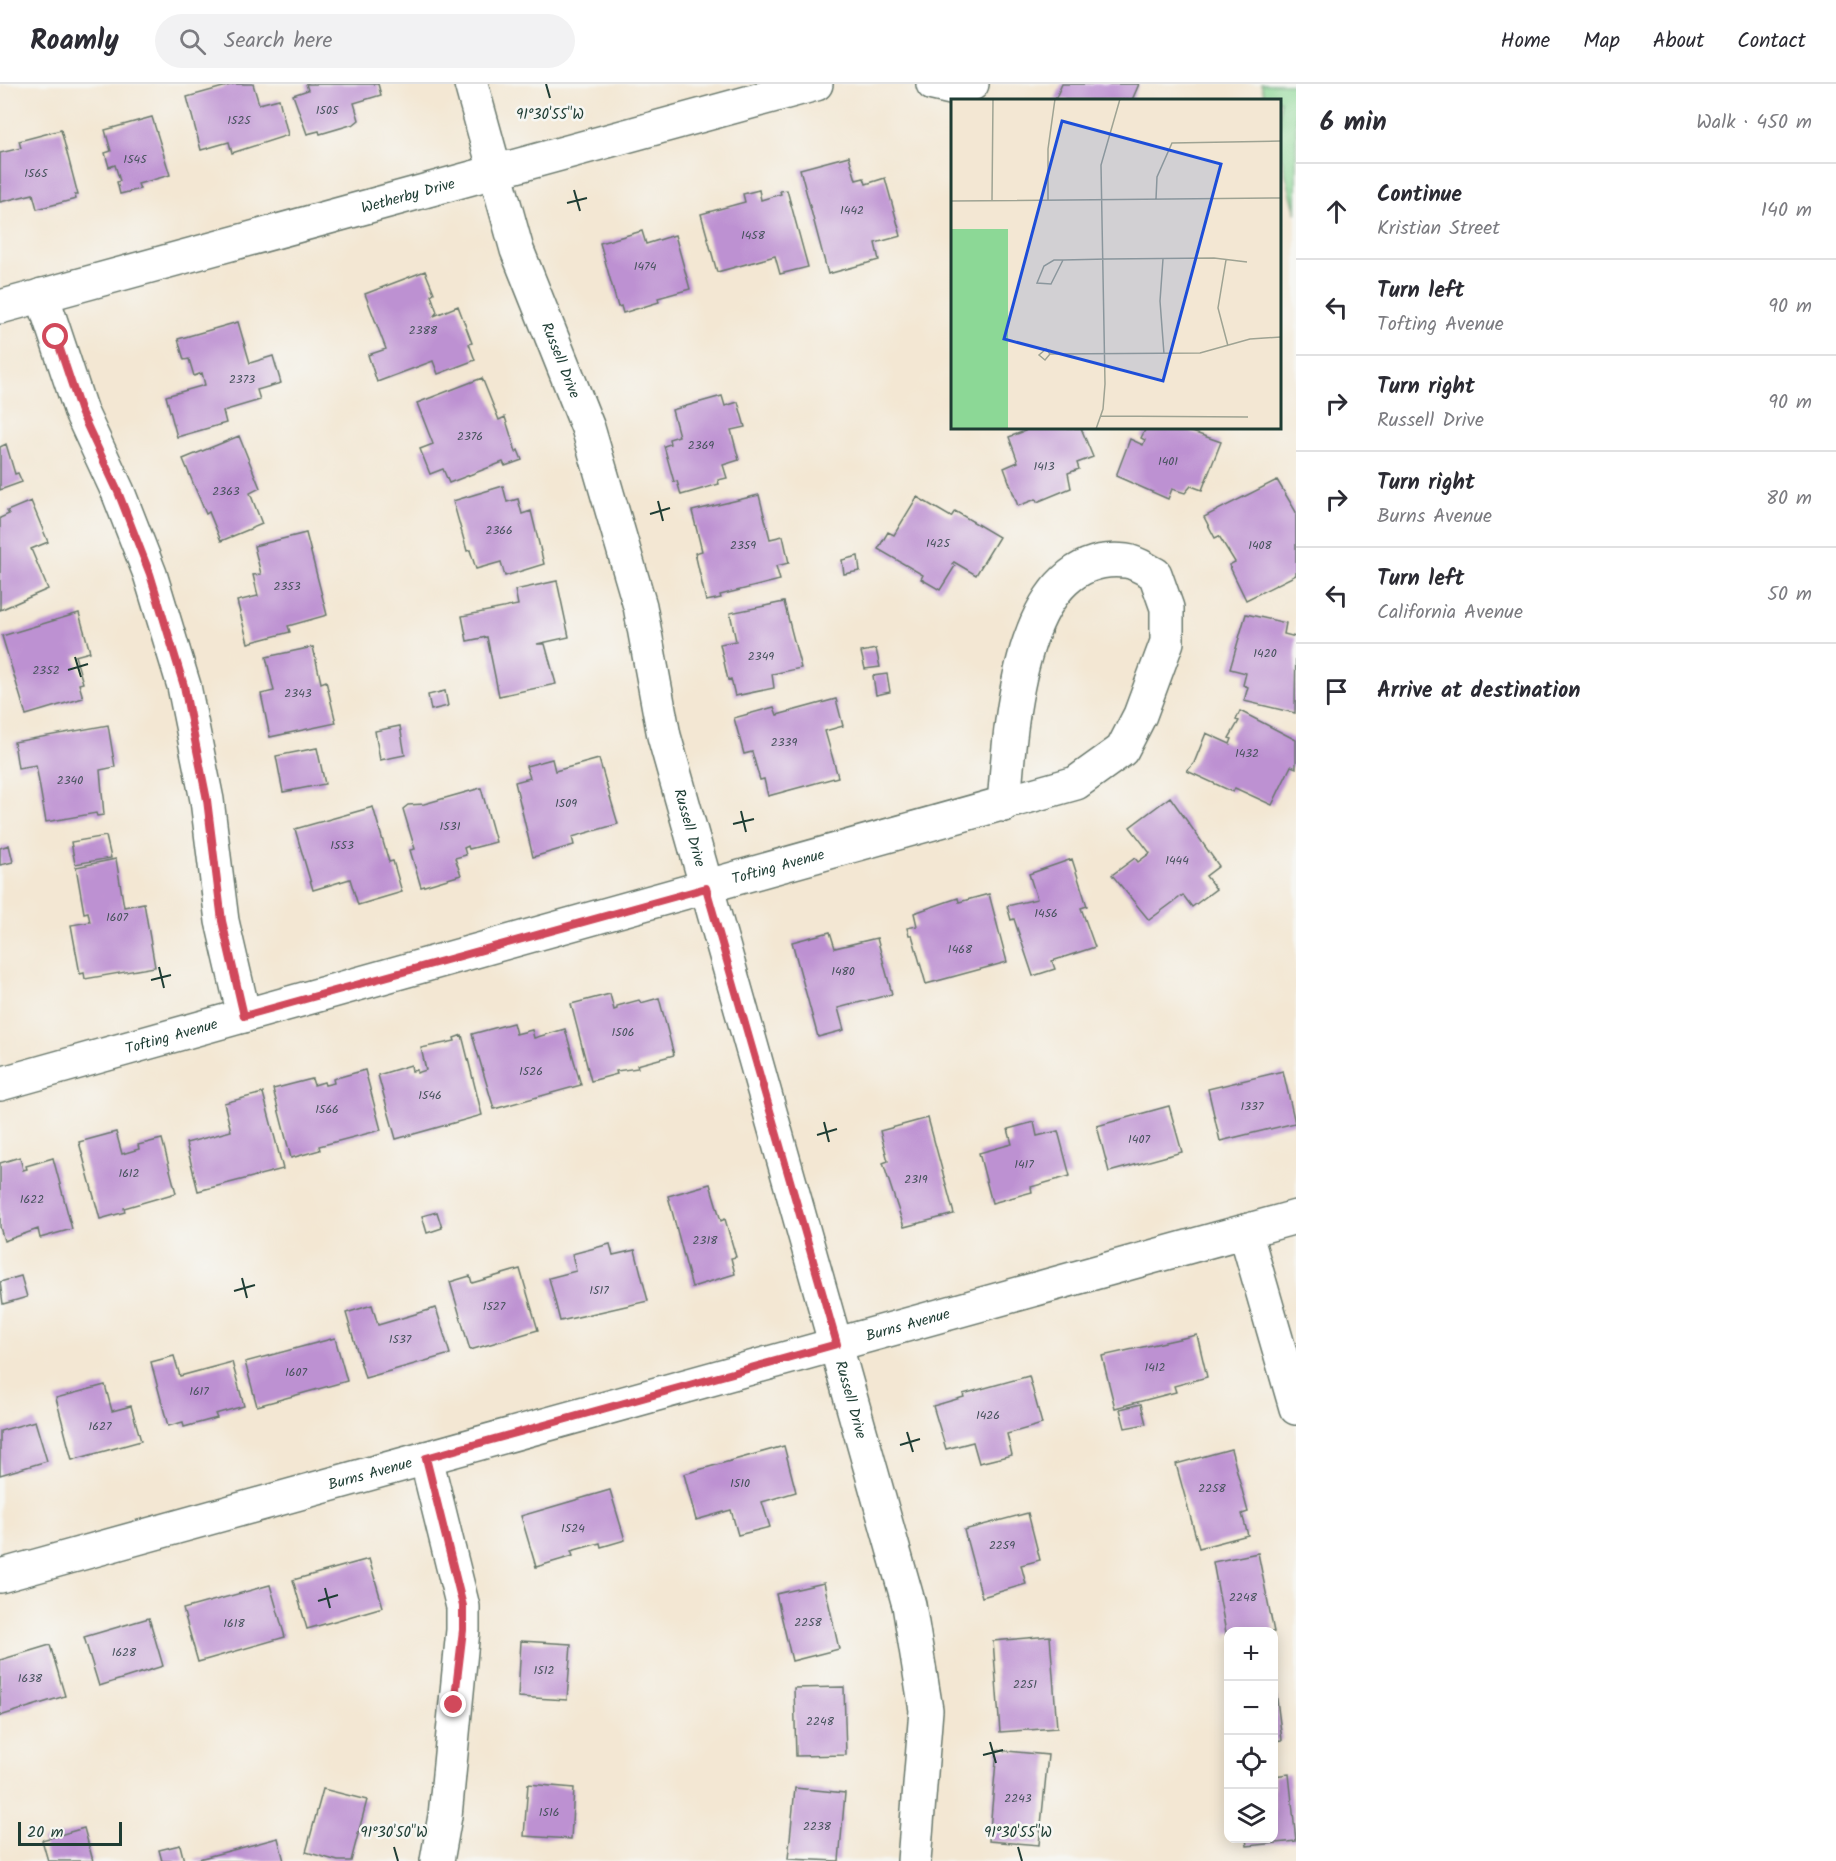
<!DOCTYPE html>
<html lang="en">
<head>
<meta charset="utf-8">
<style>
  body { margin:0; font-family:Kalam,sans-serif; background:#f2f2f3; color:#2b2b33 }
  .controls { position:absolute; right:18px; bottom:18px; display:grid; overflow:hidden; border-radius:12px; box-shadow:0 3px 15px #0003 }
  .controls button { width:54px; height:54px; display:grid; place-items:center; padding:0; border:0; border-bottom:2px solid #e1e1e2; background:#fff; color:#2b2b33; font:30px sans-serif }
  .scale { position:absolute; left:18px; bottom:15px; width:104px; box-sizing:border-box; padding-left:6px; border:3px solid #1f3d34; border-top:0; font-size:16px; line-height:21px; white-space:nowrap; color:#1f3d34; -webkit-text-stroke:4px #f6f6f2; paint-order:stroke }
  .stop { position:absolute; width:18px; height:18px; margin:-14px; border:4px solid #d1495b; border-radius:50%; background:#fff }
  .stop.end { background:#d1495b; border-color:#fff; box-shadow:0 2px 6px #0008 }
  .list { margin:0; padding:0; list-style:none }
  h2 { display:flex; justify-content:space-between; align-items:center; height:78px; margin:0; padding:0 24px; font-size:26px }
  h2 small { font-size:20px; font-weight:400; color:#7c7c81 }
  .list li { display:grid; grid-template-columns:39px 1fr auto; gap:18px; align-items:center; box-sizing:border-box; height:96px; padding:0 24px; border-top:2px solid #e1e1e2 }
  .list b { display:block; font-size:22px; white-space:nowrap }
  .list p { margin:0; font-size:20px; white-space:nowrap; color:#7c7c81 }
  .list em { font-size:20px; font-style:normal; color:#7c7c81 }
  .icon { flex:none; width:33px; height:33px; fill:none; stroke:currentColor; stroke-width:2; stroke-linecap:round; stroke-linejoin:round }
  .map { position:relative; flex:none; width:1296px; height:1777px; overflow:hidden }
  header { display:flex; align-items:center; gap:36px; box-sizing:border-box; height:84px; padding:0 30px; background:#fff; border-bottom:2px solid #e1e1e2 }
  header strong { font-size:28px }
  nav { display:flex; gap:33px; margin-inline-start:auto; font-size:21px }
  .search { width:420px; height:54px; background:#f2f2f3; display:flex; align-items:center; gap:15px; box-sizing:border-box; padding:0 21px; border-radius:33px; color:#7c7c81; font-size:22px }
  main { display:flex }
  aside { flex:1; background:#fff }
  .map>svg:first-child { display:block }
  .green { fill:#8cd896; stroke:#568a65; stroke-width:1.5 }
  .building { fill:#bd91d2 }
  .lines { fill:none; stroke-linecap:round; stroke-linejoin:round }
  .minor-casing { stroke:#69786c; stroke-width:36 }
  .minor { stroke:#fff; stroke-width:33 }
  .route { stroke:#d1495b; stroke-width:8 }
  .ticks { fill:none; stroke:#1f3d34; stroke-width:2 }
  .labels { text-anchor:middle; stroke-width:5; stroke-linejoin:round; paint-order:stroke }
  .number-label { font-size:12px; fill:#46525c }
  .street-label { font-size:15px; fill:#1f3d34; stroke:#f6f6f2 }
  .inset-road { fill:none; stroke:#9ea393; stroke-width:1.5 }
  .view { fill:#1d4ed8; fill-opacity:0.15; stroke:#1d4ed8; stroke-width:3 }
  .inset-edge { fill:none; stroke:#1f3d34; stroke-width:3 }
  .ticks-label { font-size:15px; text-anchor:middle; fill:#1f3d34; stroke:#f6f6f2; stroke-width:5; stroke-linejoin:round; paint-order:stroke }
</style>
</head>
<body>
<header>
<strong>Roamly</strong>
<div class="search"><svg class="icon" aria-label="search" viewBox="0 0 24 24"><circle cx="10" cy="10" r="6"/><path d="M15 15l6 6"/></svg>Search here</div>
<nav><a>Home</a><a>Map</a><a>About</a><a>Contact</a></nav>
</header>
<main>
<div class="map">
<svg width="1296" height="1777" viewBox="0 0 1296 1777">
  <rect width="100%" height="100%" fill="#f6f6f2"/>
  <filter id="ink" filterUnits="userSpaceOnUse"><feTurbulence type="fractalNoise" baseFrequency=".0167" numOctaves="2"/><feDisplacementMap in="SourceGraphic" scale="12" xChannelSelector="R" yChannelSelector="G"/><feConvolveMatrix kernelMatrix="1 2 1 2 8 2 1 2 1" color-interpolation-filters="sRGB"/></filter>
  <filter id="wash" filterUnits="userSpaceOnUse"><feTurbulence type="fractalNoise" baseFrequency=".008" numOctaves="4" result="noise"/><feDisplacementMap in="SourceGraphic" scale="24" xChannelSelector="R" yChannelSelector="G"/><feGaussianBlur stdDeviation="1.35" result="paint"/><feColorMatrix in="noise" values="0 0 0 0 0 0 0 0 0 0 0 0 0 0 0 0 0 1.4 0 .05"/><feComposite in="paint" operator="in"/></filter>
  <g filter="url(#wash)">
    <rect width="100%" height="100%" fill="#f3e7d3"/>
    <path class="green" d="M1261 0H1296V130L1280 68V16H1266Z"/>
    <g id="blocks">
      <path class="building" d="M234 0H253L259 20 279 15 288 51 232 69 229 58 201 66 187 13Z
        M306 0H378L381 11 354 19 359 36 354 40 320 50 319 47 307 50 293 11 308 6Z
        M1062 0H1139L1132 16H1055Z
        M152 33 170 91 138 100 140 105 120 110 117 98 120 97 115 81 109 83 105 69 111 67 105 46Z
        M61 46 78 111H75L76 115 37 125 33 110 0 118V69L21 64 19 57Z
        M849 72 856 96 864 94 866 100 885 94 901 152 875 159 879 176 828 190 800 85Z
        M759 106 761 116 781 110 780 107 787 106 808 183 780 190 775 172 717 188 701 130 745 118 743 110Z
        M642 147 646 160 675 151 690 205 658 214 659 218 623 229 621 222 618 223 600 159Z
        M425 187 434 209 431 211 437 228 434 232 458 222 472 259 469 260 475 276 438 290 433 277 377 298 368 271 386 265 365 210Z
        M238 238 250 279 273 272 281 299 257 306 260 316 223 327 226 339 177 353 166 312 205 301 202 289 194 292 189 275 184 276 178 255Z
        M482 294 499 336 505 333 516 368 518 366 522 376 505 382 503 378 449 399 443 385 430 390 420 365 433 360 417 319Z
        M722 312 725 322 738 318 745 343 731 346 739 376 723 381 727 394 718 396 719 400 681 411 677 397 674 398 664 362 670 360 669 355 679 352 672 326Z
        M1027 344H1081L1093 373 1077 379 1079 385 1068 389 1071 404 1037 418 1036 415 1018 422 1004 384 1018 378 1009 353 1025 347 1023 345Z
        M1146 344H1181L1221 358 1202 406 1191 402 1185 409 1172 405 1168 415 1116 392 1130 355 1143 361 1145 356 1141 354Z
        M239 352 260 404 250 409 262 440 221 457 209 428 206 430 183 375Z
        M6 360 15 390 18 389 22 398 0 406V363Z
        M1277 396 1296 428V491L1246 516 1229 481 1235 478 1219 452 1215 454 1204 433Z
        M503 402 507 418 518 415 522 430 531 427 544 480 505 492 501 478 476 485 470 466 467 467 453 417Z
        M759 411 770 455 783 452 789 479 776 482 780 496 720 511 721 514 706 517 695 469 702 467 692 427Z
        M917 413 951 433 955 427 999 453 976 491 954 478 952 480 955 482 940 506 921 495 923 491 878 465 888 448 894 451Z
        M31 417 48 458 31 465 48 505 0 526V434L9 430 7 427Z
        M306 449 327 531 288 542 290 548 248 559 237 517 258 512 253 491 261 490 254 462Z
        M858 472 860 487 844 490 842 476Z
        M557 497 569 553 537 560H545L556 600 499 612 487 553 467 557 462 532 518 521 515 506Z
        M784 518 801 584 772 590 774 604 735 612 731 595 728 596 720 560 736 557 730 529Z
        M79 529 90 568 75 572 83 599 79 600 83 614 26 631 2 552Z
        M1246 530 1286 539 1284 550 1296 553 1295 629 1244 617 1248 603 1243 601 1246 589 1230 585Z
        M313 563 321 599 326 597 336 639 270 653 261 610 274 607 266 573Z
        M876 565 880 583 865 585 861 568Z
        M887 590 890 608 876 611 873 592Z
        M445 607 448 622 431 626 428 611Z
        M836 615 843 642 825 647 838 693 768 712 764 695 760 696 752 668 744 670 734 634 774 623 777 631Z
        M1240 627 1296 656V684L1291 682 1272 721 1235 704 1233 708 1187 687 1194 679 1206 649 1230 660 1232 655 1229 654 1239 637 1236 636Z
        M108 641 115 683 100 686 104 731 97 732 96 729 46 738 36 681 18 684 14 658Z
        M400 642 405 671 380 676 375 647Z
        M317 664 325 700 283 708 276 672Z
        M552 675 555 687 599 675 618 740 572 753 574 761 533 773 515 698 530 694 526 682Z
        M481 704 496 758 469 765 468 762 464 764 466 771 455 774 461 791 421 803 410 766 415 765 403 725 408 721 424 720Z
        M1170 713 1219 782 1206 792 1216 805 1192 823 1183 811 1149 836 1112 791 1135 774 1138 778 1150 769 1130 743Z
        M373 723 389 778 393 777 402 808 358 821 350 795 313 806 295 745Z
        M106 752 111 774 75 780 71 758Z
        M9 761 13 778 0 781V764Z
        M116 775 124 823 144 819 155 883 85 895 84 889 80 890 71 841 90 838 88 828 84 829 76 783Z
        M1072 775 1087 822 1081 824 1095 863 1052 877 1055 885 1033 892 1014 835 1011 836 1007 822 1037 815 1029 790Z
        M989 810 1007 878 926 900 912 851H909L907 844 917 842 914 829 958 814 959 818Z
        M830 848 835 864 877 854 892 910 838 924 844 946 818 953 792 858Z
        M610 910 614 926 617 925V922L639 916 641 919 659 914 674 971 637 981 638 984 616 987 617 990 591 997 571 920Z
        M513 939 516 950 532 946 534 954 565 945 581 1001 494 1025 472 950Z
        M462 951 482 1031 396 1055 378 991 411 981 412 987 417 986V989L426 986 421 964 455 957 454 954Z
        M365 986 381 1046 319 1062 320 1066 291 1074 273 1005 312 995 314 1001 324 998 325 1001 334 999 333 995Z
        M1283 987 1295 1039 1220 1057 1208 1005Z
        M263 1009 283 1085 198 1107 186 1059 231 1047 224 1019Z
        M1169 1022 1182 1068 1109 1088 1097 1042Z
        M928 1034 954 1130 904 1143 883 1079 888 1077 880 1047Z
        M1034 1038 1037 1052 1058 1047 1070 1092 1031 1103 1032 1108 992 1119 979 1069 1012 1060 1008 1045Z
        M116 1048 122 1070 139 1065 138 1061 162 1055 176 1109 124 1124 125 1128 100 1135 79 1058Z
        M20 1073 23 1086 27 1085 26 1082 53 1074 72 1145 40 1154 38 1145 4 1157 0 1143V1079Z
        M710 1100 721 1137 725 1135 736 1173 731 1174 735 1190 692 1203 668 1112Z
        M437 1128 442 1144 427 1149 422 1132Z
        M610 1160 613 1171 635 1166 648 1217 560 1237 549 1194 576 1187 572 1170Z
        M520 1185 538 1246 470 1266 450 1198 470 1192 472 1199Z
        M21 1192 27 1213 3 1220 0 1198Z
        M372 1221 378 1241 436 1224 450 1270 365 1294 346 1229Z
        M1197 1251 1207 1293 1174 1302 1176 1308 1115 1324 1102 1272Z
        M335 1254 347 1297 257 1322 245 1278Z
        M174 1272 180 1292 232 1278 244 1322 215 1330 217 1334 184 1343 183 1338 168 1342 151 1278Z
        M1029 1292 1042 1340 1007 1350 1012 1371 979 1379 973 1358 946 1365 933 1322 964 1313 963 1310Z
        M105 1301 112 1327 131 1322 141 1357 72 1376 56 1314Z
        M1141 1320 1146 1340 1125 1344 1120 1325Z
        M35 1337 47 1377 0 1391V1347Z
        M784 1362 796 1408 762 1418 770 1443 738 1451 731 1426 696 1436 684 1390Z
        M1231 1365 1248 1428 1242 1430 1248 1451 1199 1464 1176 1380Z
        M610 1406 625 1456 601 1463 600 1459 571 1467 573 1472 536 1483 521 1432Z
        M1028 1429 1040 1476 1021 1481 1026 1500 982 1513 964 1446Z
        M1258 1469 1274 1548H1228L1227 1554 1213 1478Z
        M369 1475 383 1523 307 1545 293 1496Z
        M824 1499 839 1565 792 1577 776 1510Z
        M270 1501 285 1553 198 1578 183 1525Z
        M149 1534 163 1582 99 1602 84 1553Z
        M1050 1552 1057 1644 1000 1648 993 1557Z
        M521 1557 571 1560 567 1616 518 1613Z
        M50 1561 65 1612 0 1632V1576Z
        M1274 1591 1282 1656 1274 1657Z
        M844 1603 846 1671 796 1672 794 1604Z
        M997 1666 1048 1671 1039 1761 989 1757Z
        M1289 1690 1296 1757 1247 1762 1246 1754H1274V1692Z
        M528 1700 574 1704 571 1755 524 1752Z
        M795 1704 845 1709 839 1777 788 1775Z
        M323 1705 367 1716 351 1777H338L306 1768Z
        M84 1744 93 1777H48L42 1756Z
        M278 1754 284 1777H196L195 1776Z
        M180 1761 184 1777H162L159 1766Z"/>
    </g>
  </g>
  <g filter="url(#ink)">
    <use href="#blocks" fill-opacity="0" stroke="#69786c" stroke-width="1.5"/>
    <g class="lines">
      <defs>
        <g id="minor">
          <path id="s1" d="M471 0 517 166 588 344 640 522 664 652 909 1521 926 1626 914 1777"/>
          <path d="M933 0 955 5 972 0"/>
          <path d="M42 211 81 328 118 408 150 490 184 602 207 716 222 837 244 932"/>
          <path id="s2" d="M0 223 816 0"/>
          <path id="s3" d="M0 1000 1076 699 1122 666 1140 631 1167 558V524L1155 490C1147 486 1136 478 1126 477 1017 464 1010 649 1004 721"/>
          <path d="M1245 1147 1296 1324"/>
          <path d="M426 1374 463 1523V1546L445 1732 437 1777"/>
          <path id="s4" d="M0 1492 1296 1133"/>
        </g>
      </defs>
      <use href="#minor" class="minor-casing"/>
      <use href="#minor" class="minor"/>
    </g>
  </g>
  <g class="lines" filter="url(#ink)">
    <path class="route" d="M56 253 81 328 118 408 150 490 184 602 207 716 222 837 244 932 706 804 837 1260 426 1374 463 1522V1546L454 1621"/>
  </g>
  <path class="ticks" d="M546 0 550 14M574 106 580 127M567 119 587 114M658 417 663 437M650 430 670 424M75 573 81 593M68 586 88 580M741 727 746 748M733 740 754 735M159 883 164 904M151 896 171 891M824 1038 829 1058M817 1051 837 1045M242 1194 247 1214M234 1207 255 1201M907 1348 913 1368M900 1361 920 1355M325 1504 330 1524M318 1517 338 1511M990 1658 996 1679M983 1671 1003 1666M394 1763 398 1777M1018 1763 1022 1777"/>
  <g class="labels">
    <g class="number-label">
      <text x="327" y="30">1505</text>
      <text x="239" y="40">1525</text>
      <text x="135" y="79">1545</text>
      <text x="36" y="93">1565</text>
      <text x="852" y="130">1442</text>
      <text x="753" y="155">1458</text>
      <text x="645" y="186">1474</text>
      <text x="423" y="250">2388</text>
      <text x="242" y="299">2373</text>
      <text x="470" y="356">2376</text>
      <text x="701" y="365">2369</text>
      <text x="1168" y="381">1401</text>
      <text x="1044" y="386">1413</text>
      <text x="226" y="411">2363</text>
      <text x="499" y="450">2366</text>
      <text x="938" y="463">1425</text>
      <text x="743" y="465">2359</text>
      <text x="1260" y="465">1408</text>
      <text x="287" y="506">2353</text>
      <text x="1265" y="573">1420</text>
      <text x="761" y="576">2349</text>
      <text x="46" y="590">2352</text>
      <text x="298" y="613">2343</text>
      <text x="784" y="662">2339</text>
      <text x="1247" y="673">1432</text>
      <text x="70" y="700">2340</text>
      <text x="566" y="723">1509</text>
      <text x="450" y="746">1531</text>
      <text x="342" y="765">1553</text>
      <text x="1177" y="780">1444</text>
      <text x="1046" y="833">1456</text>
      <text x="117" y="837">1607</text>
      <text x="960" y="869">1468</text>
      <text x="843" y="891">1480</text>
      <text x="623" y="952">1506</text>
      <text x="531" y="991">1526</text>
      <text x="430" y="1015">1546</text>
      <text x="1252" y="1026">1337</text>
      <text x="327" y="1029">1566</text>
      <text x="1139" y="1059">1407</text>
      <text x="1024" y="1084">1417</text>
      <text x="129" y="1093">1612</text>
      <text x="916" y="1099">2319</text>
      <text x="32" y="1119">1622</text>
      <text x="705" y="1160">2318</text>
      <text x="599" y="1210">1517</text>
      <text x="494" y="1226">1527</text>
      <text x="400" y="1259">1537</text>
      <text x="1155" y="1287">1412</text>
      <text x="296" y="1292">1607</text>
      <text x="199" y="1311">1617</text>
      <text x="988" y="1335">1426</text>
      <text x="100" y="1346">1627</text>
      <text x="740" y="1403">1510</text>
      <text x="1212" y="1408">2258</text>
      <text x="573" y="1448">1524</text>
      <text x="1002" y="1465">2259</text>
      <text x="1243" y="1517">2248</text>
      <text x="808" y="1542">2258</text>
      <text x="234" y="1543">1618</text>
      <text x="124" y="1572">1628</text>
      <text x="544" y="1590">1512</text>
      <text x="30" y="1598">1638</text>
      <text x="1025" y="1604">2251</text>
      <text x="820" y="1641">2248</text>
      <text x="1018" y="1718">2243</text>
      <text x="549" y="1732">1516</text>
      <text x="817" y="1746">2238</text>
    </g>
    <g class="street-label">
      <text dy="5" stroke="none"><textPath href="#s2" startOffset="423">Wetherby Drive</textPath></text>
      <text dy="5" stroke="none"><textPath href="#s1" startOffset="291">Russell Drive</textPath></text>
      <text dy="5" stroke="none"><textPath href="#s1" startOffset="777">Russell Drive</textPath></text>
      <text dy="5" stroke="none"><textPath href="#s3" startOffset="808">Tofting Avenue</textPath></text>
      <text dy="5" stroke="none"><textPath href="#s3" startOffset="178">Tofting Avenue</textPath></text>
      <text dy="5" stroke="none"><textPath href="#s4" startOffset="942">Burns Avenue</textPath></text>
      <text dy="5" stroke="none"><textPath href="#s1" startOffset="1371">Russell Drive</textPath></text>
      <text dy="5" stroke="none"><textPath href="#s4" startOffset="384">Burns Avenue</textPath></text>
    </g>
  </g>
  <g transform="translate(951 15)">
    <rect width="330" height="330" fill="#f3e7d3"/>
    <path d="M0 130H57V330H0Z" fill="#8cd896"/>
    <path class="inset-road" d="M205 100 206 78 221 44 330 42M41 101 42 0M97 101V50L104 0M0 102 330 99M212 160 209 202 213 255M112 161 100 185 86 184 93 167 103 161H112L156 160 263 159 296 163M275 161 267 209 277 247M99 255 94 261 88 256 95 250 99 255 249 254 299 240 330 238M150 317 297 318M145 330 152 310 154 285 150 66 169 0"/>
    <path class="view" d="M111 22 270 65 212 282 53 240Z"/>
    <rect width="330" height="330" class="inset-edge"/>
  </g>
  <g class="ticks-label">
    <text x="550" y="35">91°30'55"W</text>
    <text x="394" y="1753">91°30'50"W</text>
    <text x="1018" y="1753">91°30'55"W</text>
  </g>
</svg>
<div class="controls">
<button>+</button>
<button>−</button>
<button><svg class="icon" aria-label="locate" viewBox="0 0 24 24"><circle cx="12" cy="12" r="6"/><path d="M12 2v4M12 18v4M2 12h4M18 12h4"/></svg></button>
<button><svg class="icon" aria-label="layers" viewBox="0 0 24 24"><path d="M12 4l9 5-9 5-9-5zM3 14l9 5 9-5"/></svg></button>
</div>
<div class="scale">20 m</div>
<div class="stop" style="left:56px;top:253px"></div>
<div class="stop end" style="left:454px;top:1621px"></div>
</div>
<aside>
<h2>6 min<small>Walk · 450 m</small></h2>
<ul class="list">
<li><svg class="icon" aria-label="ahead" viewBox="0 0 24 24"><path d="M12 20V5M6 11l6-6 6 6"/></svg><div><b>Continue</b><p>Kristian Street</p></div><em>140 m</em></li>
<li><svg class="icon" aria-label="left" viewBox="0 0 24 24"><path d="M17 20v-9H6M10 6l-5 5 5 5"/></svg><div><b>Turn left</b><p>Tofting Avenue</p></div><em>90 m</em></li>
<li><svg class="icon" aria-label="right" viewBox="0 0 24 24"><path d="M7 20v-9h11M14 6l5 5-5 5"/></svg><div><b>Turn right</b><p>Russell Drive</p></div><em>90 m</em></li>
<li><svg class="icon" aria-label="right" viewBox="0 0 24 24"><path d="M7 20v-9h11M14 6l5 5-5 5"/></svg><div><b>Turn right</b><p>Burns Avenue</p></div><em>80 m</em></li>
<li><svg class="icon" aria-label="left" viewBox="0 0 24 24"><path d="M17 20v-9H6M10 6l-5 5 5 5"/></svg><div><b>Turn left</b><p>California Avenue</p></div><em>50 m</em></li>
<li><svg class="icon" aria-label="arrive" viewBox="0 0 24 24"><path d="M6 21V4h12l-3 4 3 4H6"/></svg><div><b>Arrive at destination</b></div></li>
</ul>
</aside>
</main>
</body>
</html>
